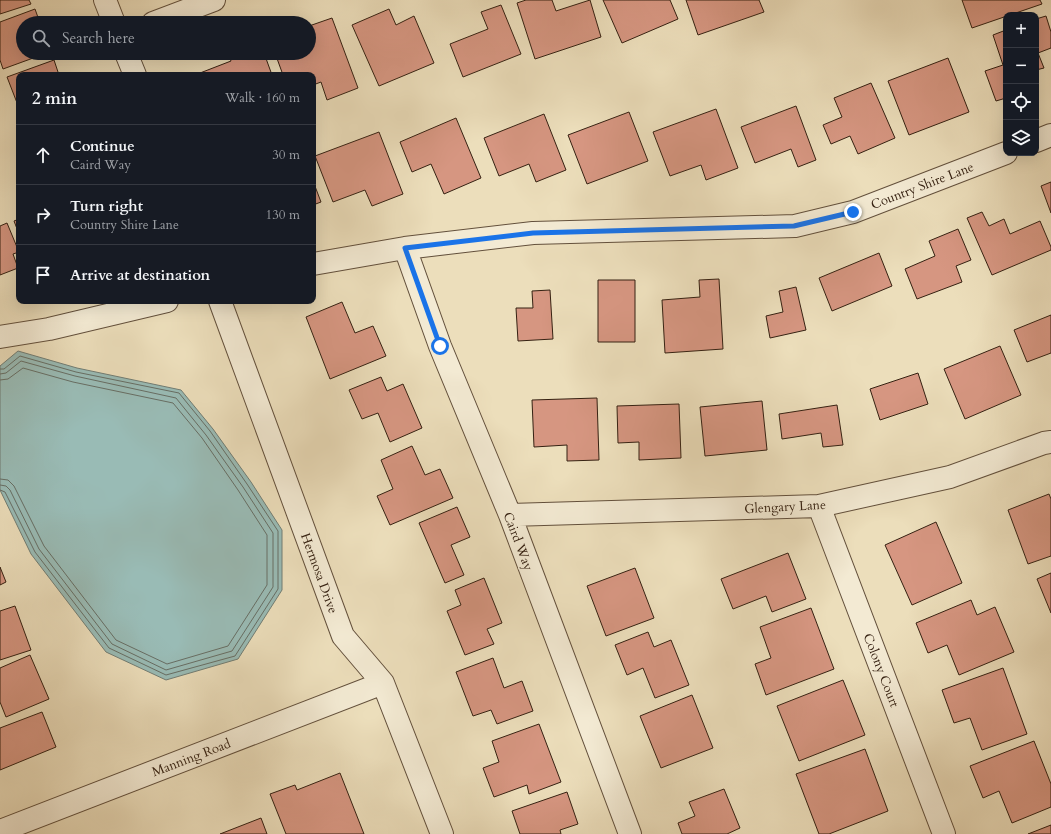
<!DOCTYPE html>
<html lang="en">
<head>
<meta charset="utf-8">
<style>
  body { margin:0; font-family:Cardo,serif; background:#20242c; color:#f1f3f6 }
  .controls { position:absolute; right:12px; top:12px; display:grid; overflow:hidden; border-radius:8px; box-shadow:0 4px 16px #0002 }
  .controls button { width:36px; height:36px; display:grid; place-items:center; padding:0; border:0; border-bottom:1px solid #363941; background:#171b24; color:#f1f3f6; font:20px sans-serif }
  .stop { position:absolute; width:12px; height:12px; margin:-9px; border:3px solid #1a73e8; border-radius:50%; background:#fff }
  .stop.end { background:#1a73e8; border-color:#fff; box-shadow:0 1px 4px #0008 }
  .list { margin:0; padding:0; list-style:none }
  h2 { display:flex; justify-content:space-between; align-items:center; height:52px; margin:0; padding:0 16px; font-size:17px }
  h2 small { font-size:13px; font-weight:400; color:#9ea1a6 }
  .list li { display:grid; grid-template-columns:26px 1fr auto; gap:12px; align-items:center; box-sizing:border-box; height:60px; padding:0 16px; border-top:1px solid #363941 }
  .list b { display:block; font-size:15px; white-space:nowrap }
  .list p { margin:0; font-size:13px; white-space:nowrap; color:#9ea1a6 }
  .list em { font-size:13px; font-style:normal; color:#9ea1a6 }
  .icon { flex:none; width:22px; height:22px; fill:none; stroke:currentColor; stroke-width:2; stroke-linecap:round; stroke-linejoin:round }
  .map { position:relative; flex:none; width:1051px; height:834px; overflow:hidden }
  .search { position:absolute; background:#171b24; box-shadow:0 4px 16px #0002; left:16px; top:16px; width:300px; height:44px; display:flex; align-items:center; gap:10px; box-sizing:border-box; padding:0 14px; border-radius:22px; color:#9ea1a6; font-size:15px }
  .panel { position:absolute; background:#171b24; box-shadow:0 4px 16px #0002; left:16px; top:72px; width:300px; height:232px; border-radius:8px }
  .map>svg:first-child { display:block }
  .water { fill:#99bbb5; stroke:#717d74 }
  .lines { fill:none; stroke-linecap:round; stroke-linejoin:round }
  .shore { stroke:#676e64; stroke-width:1 }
  .building { fill:#d69681; stroke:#352112 }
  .street-casing { stroke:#63503c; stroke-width:24 }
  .street { stroke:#f3ead3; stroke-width:22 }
  .route { stroke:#1a73e8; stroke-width:5 }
  .labels { text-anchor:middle; stroke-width:3; stroke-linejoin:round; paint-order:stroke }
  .street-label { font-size:13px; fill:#352112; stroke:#f3ead3 }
</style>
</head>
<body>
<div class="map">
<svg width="1051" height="834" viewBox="0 0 1051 834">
  <rect width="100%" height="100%" fill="#ecdebb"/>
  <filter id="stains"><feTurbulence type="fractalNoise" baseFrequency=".005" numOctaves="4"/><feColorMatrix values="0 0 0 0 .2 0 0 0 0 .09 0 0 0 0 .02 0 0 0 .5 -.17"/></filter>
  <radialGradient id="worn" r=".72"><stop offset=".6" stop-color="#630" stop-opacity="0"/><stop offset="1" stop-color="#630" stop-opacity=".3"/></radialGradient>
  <path class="water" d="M18 351 77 368 181 390 213 429 251 482 282 530V590L238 659 166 680 106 652 31 554 0 490V366Z"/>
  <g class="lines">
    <path class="shore" d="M0 369H4L20 356 76 372 179 393 210 431 247 484 278 531V589L235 656 166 675 109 648 35 552 5 492 0 490
      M0 374 6 373 21 361 75 376 176 398 206 435 243 487 273 533V587L232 651 166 670 112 644 39 549 10 490 6 486 0 485
      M0 380 8 379 23 368 73 382 173 403 202 438 238 490 267 535V585L228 646 167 664 116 640 44 546 14 486 8 480 0 479"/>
  </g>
  <path class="building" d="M0 0H29L31 4 0 14Z
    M526 0H552L556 11 590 0 601 37 535 59 517 3Z
    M603 0H670L678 19 622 43Z
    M686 0H759L764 12 698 35Z
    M962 0H1040L1042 4 972 28Z
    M501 5 521 54 463 77 450 44 488 29 481 12Z
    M35 9 40 23H23V53H47L3 69 0 60V22Z
    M389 9 396 25 414 16 434 63 379 86 352 25Z
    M1046 16 1051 32V48L1038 53 1044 68 1036 70V19Z
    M332 18 358 88 327 100 321 82 313 85V75H283L275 53H309V26Z
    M1006 30V98L996 101 985 71 1003 65 993 35Z
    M228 53H264L272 75H201L200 73 231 61Z
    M948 58 969 112 909 135 888 81Z
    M54 60 59 75H19V108L7 77Z
    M871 83 895 138 858 154 850 136 831 144 823 125 842 117 834 98Z
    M796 106 816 160 798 167 791 149 755 163 741 127Z
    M716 109 738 168 706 180 701 165 670 176 653 132Z
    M629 112 648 161 587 184 568 135Z
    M544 114 566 170 536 182 529 164 499 176 484 138Z
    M456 118 481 178 444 194 431 164 412 172 400 142Z
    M379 132 403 194 372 206 365 190 333 202 315 156Z
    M313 181 321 202 313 205Z
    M1051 182V213L1041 186Z
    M982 212 989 226 1004 219 1010 234 1040 221 1051 247V250L992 275 967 218Z
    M19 219V234L14 221Z
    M7 223 19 252 13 254 18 268 0 275V226Z
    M958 229 971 260 956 266 962 282 917 299 905 269 935 256 929 241Z
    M879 253 892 286 832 311 819 278Z
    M719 279 723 349 665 353 662 300 700 297 699 280Z
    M598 280H635V342H598Z
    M796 287 806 330 770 338 766 316 783 312 779 291Z
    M550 290 553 339 518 341 516 308H533L532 291Z
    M342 302 355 333 373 326 386 356 330 379 306 317Z
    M1051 315V353L1027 362 1014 330Z
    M1000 346 1021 395 965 419 944 369Z
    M918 373 928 404 880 420 870 389Z
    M381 377 387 391 403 384 422 428 390 442 378 413 362 419 349 390Z
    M597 398 599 460 567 461V445L534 447 532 400Z
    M762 401 767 450 705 456 700 407Z
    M679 404 681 458 639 460V442L618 443 617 406Z
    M837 405 843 445 823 447 821 433 782 439 779 414Z
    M412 446 425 475 440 469 453 498 390 525 377 496 393 489 381 460Z
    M1049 494 1051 499V556L1028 564 1008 510Z
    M457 507 470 537 451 545 464 575 445 583 419 523Z
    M936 522 962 583 912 605 885 545Z
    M788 553 806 599 772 612 766 596 733 609 721 579Z
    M0 567 6 582 0 585Z
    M635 568 654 618 606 636 587 586Z
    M1051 573V613L1037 579Z
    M484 578 502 623 487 629 494 644 465 655 447 611 461 605 455 590Z
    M971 600 977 615 995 607 1014 652 959 675 947 645 928 653 916 623Z
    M15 606 31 650 0 660V611Z
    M811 608 834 669 766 695 755 664 771 658 760 627Z
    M648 632 654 647 671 640 689 685 655 698 643 668 627 675 615 645Z
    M30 655 49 699 6 717 0 702V668Z
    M493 658 504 688 522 681 533 711 497 724 491 710 473 716 456 672Z
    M1003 668 1027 734 982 750 970 718 954 723 942 690Z
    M843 680 865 735 799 761 777 706Z
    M692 695 713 748 661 768 640 716Z
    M42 712 56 747 0 770V728Z
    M539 724 561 782 529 794 527 785 494 797 483 768 499 762 492 741Z
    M1034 741 1051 784V807L1012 823 999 791 983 798 970 766Z
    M865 749 888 811 829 834H819L796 774Z
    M340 773 364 834H286L270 794 295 785 297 790Z
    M724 789 740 828 727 834H682L678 823 695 816 689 802Z
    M567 792 578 824 560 830 561 834H520L512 811Z
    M261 818 267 834H220Z
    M1051 825V834H1028Z"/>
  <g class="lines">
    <defs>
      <path id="street" d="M105 0 114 23
        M153 23 214 0
        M126 53 135 75
        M1036 141 1051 135
        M405 248 440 346 510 515 630 834
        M313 264 405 248 533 233 795 226 853 212 1006 153
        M220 301 343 636 383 683 442 834
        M0 337 49 329 167 301
        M819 506 944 834
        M510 515 819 506 950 477 1044 443 1051 442
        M0 831 383 683"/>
    </defs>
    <use href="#street" class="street-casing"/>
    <use href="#street" class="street"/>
  </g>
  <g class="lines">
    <path class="route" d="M440 346 405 248 533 233 794 226 853 212"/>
  </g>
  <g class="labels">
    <g class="street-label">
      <text transform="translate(922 185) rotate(-21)" y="5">Country Shire Lane</text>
      <text transform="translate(785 506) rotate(-3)" y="5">Glengary Lane</text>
      <text transform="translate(519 541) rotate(69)" y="5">Caird Way</text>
      <text transform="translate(320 573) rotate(70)" y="5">Hermosa Drive</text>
      <text transform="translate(882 670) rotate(69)" y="5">Colony Court</text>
      <text transform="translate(191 757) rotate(-21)" y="5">Manning Road</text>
    </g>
  </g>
  <rect width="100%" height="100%" filter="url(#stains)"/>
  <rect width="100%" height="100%" fill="url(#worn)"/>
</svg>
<div class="controls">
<button>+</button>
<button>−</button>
<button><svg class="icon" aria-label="locate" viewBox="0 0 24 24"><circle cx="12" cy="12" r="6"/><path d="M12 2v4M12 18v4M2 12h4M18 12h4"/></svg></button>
<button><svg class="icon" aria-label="layers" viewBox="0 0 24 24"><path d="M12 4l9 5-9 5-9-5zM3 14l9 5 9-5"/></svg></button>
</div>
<div class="stop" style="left:440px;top:346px"></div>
<div class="stop end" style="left:853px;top:212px"></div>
<div class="search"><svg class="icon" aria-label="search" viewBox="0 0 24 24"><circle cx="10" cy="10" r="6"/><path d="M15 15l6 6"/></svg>Search here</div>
<section class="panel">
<h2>2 min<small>Walk · 160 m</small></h2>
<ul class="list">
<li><svg class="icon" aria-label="ahead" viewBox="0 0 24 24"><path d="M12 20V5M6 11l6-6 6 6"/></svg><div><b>Continue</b><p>Caird Way</p></div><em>30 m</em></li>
<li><svg class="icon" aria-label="right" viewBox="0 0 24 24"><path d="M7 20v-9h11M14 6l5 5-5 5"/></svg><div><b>Turn right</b><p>Country Shire Lane</p></div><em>130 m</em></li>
<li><svg class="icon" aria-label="arrive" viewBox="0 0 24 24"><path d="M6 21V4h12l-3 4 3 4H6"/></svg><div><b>Arrive at destination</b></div></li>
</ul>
</section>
</div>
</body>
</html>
